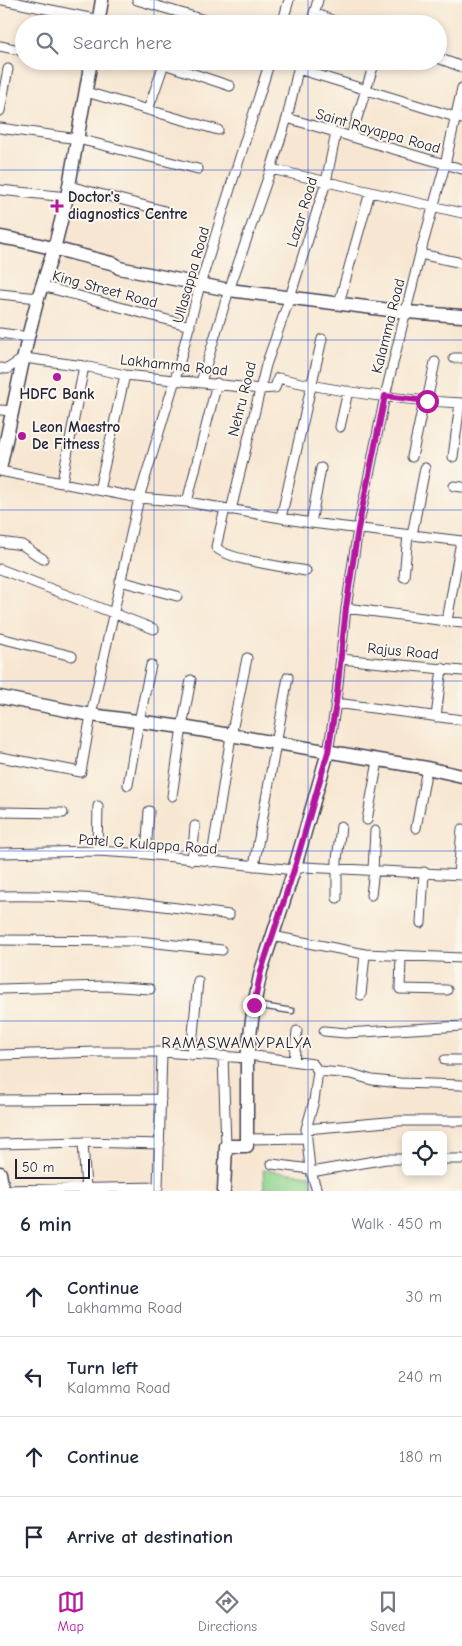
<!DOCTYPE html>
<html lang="en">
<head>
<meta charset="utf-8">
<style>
  body { margin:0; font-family:"Comic Neue",sans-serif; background:#f6f6f7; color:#1f2937 }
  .controls { position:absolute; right:15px; bottom:15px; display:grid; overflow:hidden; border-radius:8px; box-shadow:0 2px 8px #0003 }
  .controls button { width:45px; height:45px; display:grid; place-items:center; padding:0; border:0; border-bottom:1px solid #e0e1e3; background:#fff; color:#1f2937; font:25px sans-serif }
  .scale { position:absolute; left:15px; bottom:12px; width:75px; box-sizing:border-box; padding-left:5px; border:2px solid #22223b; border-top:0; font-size:14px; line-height:18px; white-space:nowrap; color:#22223b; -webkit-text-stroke:4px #fbf7ec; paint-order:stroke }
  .stop { position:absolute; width:15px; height:15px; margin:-11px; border:4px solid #b5179e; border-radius:50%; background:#fff }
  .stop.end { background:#b5179e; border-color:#fff; box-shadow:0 1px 5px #0008 }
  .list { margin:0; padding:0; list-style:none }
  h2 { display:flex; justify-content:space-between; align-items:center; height:65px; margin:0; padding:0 20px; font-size:21px }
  h2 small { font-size:16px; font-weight:400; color:#747a83 }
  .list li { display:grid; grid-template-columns:32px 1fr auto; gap:15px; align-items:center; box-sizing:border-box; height:80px; padding:0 20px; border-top:1px solid #e0e1e3 }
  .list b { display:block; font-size:19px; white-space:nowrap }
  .list p { margin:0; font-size:16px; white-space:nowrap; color:#747a83 }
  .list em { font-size:16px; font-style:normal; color:#747a83 }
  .icon { flex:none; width:28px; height:28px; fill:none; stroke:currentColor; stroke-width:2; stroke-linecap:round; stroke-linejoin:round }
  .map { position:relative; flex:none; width:462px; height:1191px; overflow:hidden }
  .search { position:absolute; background:#fff; box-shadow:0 2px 8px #0003; left:15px; right:15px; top:15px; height:55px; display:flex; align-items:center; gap:12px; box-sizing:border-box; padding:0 18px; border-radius:28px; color:#747a83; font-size:19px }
  .sheet { height:385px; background:#fff }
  nav { display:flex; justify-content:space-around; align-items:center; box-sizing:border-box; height:70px; border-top:1px solid #e0e1e3; background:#fff; font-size:14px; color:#747a83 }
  nav a { display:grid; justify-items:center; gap:2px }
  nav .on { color:#b5179e }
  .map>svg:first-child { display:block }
  .green { fill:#8ed38d; stroke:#587a64 }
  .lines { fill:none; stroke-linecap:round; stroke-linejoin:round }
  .lane-casing { stroke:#424052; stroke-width:7 }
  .street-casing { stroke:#424052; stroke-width:11 }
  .secondary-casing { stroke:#424052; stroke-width:15 }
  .lane { stroke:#fff; stroke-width:4.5 }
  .street { stroke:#fff; stroke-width:9 }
  .secondary { stroke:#fff; stroke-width:12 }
  .route { stroke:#b5179e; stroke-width:6 }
  .grid { fill:none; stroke:#1d4ed8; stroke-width:1; stroke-opacity:0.55 }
  .poi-dot { fill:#b5179e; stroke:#fbf7ec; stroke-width:2 }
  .labels { text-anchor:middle; stroke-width:4; stroke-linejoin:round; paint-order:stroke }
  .street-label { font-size:15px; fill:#22223b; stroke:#fbf7ec }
  .poi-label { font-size:15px; font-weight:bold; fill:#22223b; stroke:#fbf7ec; text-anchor:start }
  .neighbourhood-label { font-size:16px; letter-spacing:1px; fill:#22223b; stroke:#fbf7ec }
</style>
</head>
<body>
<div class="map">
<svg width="462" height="1191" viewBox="0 0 462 1191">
  <rect width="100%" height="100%" fill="#fbf7ec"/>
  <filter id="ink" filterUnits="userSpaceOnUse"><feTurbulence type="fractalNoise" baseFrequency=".02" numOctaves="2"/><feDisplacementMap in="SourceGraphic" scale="10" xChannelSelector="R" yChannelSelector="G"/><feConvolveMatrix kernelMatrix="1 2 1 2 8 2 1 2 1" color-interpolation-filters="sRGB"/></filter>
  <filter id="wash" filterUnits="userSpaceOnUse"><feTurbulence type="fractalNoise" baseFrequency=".0096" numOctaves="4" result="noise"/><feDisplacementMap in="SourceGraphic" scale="20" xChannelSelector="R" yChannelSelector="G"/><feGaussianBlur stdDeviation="1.12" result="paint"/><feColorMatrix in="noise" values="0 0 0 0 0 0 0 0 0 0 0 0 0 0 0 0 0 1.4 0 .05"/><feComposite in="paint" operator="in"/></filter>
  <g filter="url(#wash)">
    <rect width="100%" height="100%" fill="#f7e7d2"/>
    <path class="green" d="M263 1170 310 1175 314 1191H264Z"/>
  </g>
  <g filter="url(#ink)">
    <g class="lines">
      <defs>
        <path id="lane" d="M255 1005 292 1011"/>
        <path id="street" d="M3 0 99 20
          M137 0 218 24
          M314 13 342 24
          M282 24 289 0
          M311 24 318 0
          M0 46 24 51
          M438 58 462 67
          M74 61 91 65
          M155 61 230 86
          M298 69 462 119
          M86 92 218 130
          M148 110 164 64
          M0 111 8 69
          M287 118 462 169
          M0 128 78 139 198 169
          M351 137 375 61
          M271 169 462 213
          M69 186 165 211
          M0 190 67 197
          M420 254 462 263
          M42 286 190 326
          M0 294 38 298
          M339 303 370 192
          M0 333 28 337
          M454 358H462
          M0 368 7 369 24 358 84 366 125 375 261 389 275 388 278 378C338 392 400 400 462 403
          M201 382 229 290 271 169 287 118 300 61
          M427 401 435 362
          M0 410 13 411
          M340 427 348 391
          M412 457 424 401
          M453 457 460 403
          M0 471 139 498 187 502 311 523 462 541
          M62 482 84 366
          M454 486 462 487
          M99 490 125 375
          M187 502 217 383
          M225 509 216 547C224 559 289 568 306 571
          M231 510 266 365 290 297 326 182 336 133
          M281 518 322 339
          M311 523 321 468
          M412 535 425 468
          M0 542 22 545 43 559
          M0 569 154 629
          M404 577 408 535
          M120 581 177 596
          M346 608 462 623
          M447 621 461 541
          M0 638 72 656
          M341 659 462 671
          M336 703 462 720
          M436 717 442 668
          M328 752 336 703 346 608 358 529 385 396 420 254 445 165 462 88
          M0 757 81 772 91 715 139 498 175 380 200 285 270 61
          M128 785 139 721 151 665
          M172 796 182 727 191 680
          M0 812 63 813
          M367 820 378 761
          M416 828 427 768
          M97 851 98 806
          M0 853 97 851 146 854 294 870 304 867 462 875
          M146 854 149 811
          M192 860 195 826
          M211 862 231 736 247 658
          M254 866 288 677
          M373 870 375 831
          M458 875 462 829
          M371 895 374 870
          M0 896C77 894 153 904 229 915
          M337 898V860L341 826
          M421 923 424 872
          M272 936 365 954 462 958
          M0 940 138 941 222 950
          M401 956 400 989 447 990
          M0 989 106 986 150 989
          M361 995 365 954
          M324 1031 346 1033 462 1026
          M0 1055 98 1052H162L247 1058
          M191 1055 198 981
          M248 1055 313 1064 318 1071 314 1101 306 1129 310 1169 317 1191
          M223 1056 226 1146
          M445 1060H462
          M294 1061 297 1031
          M318 1071 352 1074 372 1080 400 1083 462 1085
          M0 1100 161 1099
          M306 1129 399 1121H462
          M247 1139 306 1138
          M83 1142 86 1189
          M0 1144 83 1142 160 1144
          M443 1159H462
          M272 1164 310 1169
          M311 1172 386 1159H406
          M3 1190 158 1187 162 1052"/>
        <path id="secondary" d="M98 24 102 0
          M0 237C39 243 77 255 115 264L119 268 229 290 406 312 462 316
          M0 469 28 337 38 298 54 249 67 197 91 61
          M0 697 91 715 182 727 427 768 462 776
          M0 1173 3 1191
          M224 1191 226 1146H247V1058L254 1005 261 971 294 870 328 752"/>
      </defs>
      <use href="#lane" class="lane-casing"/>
      <use href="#street" class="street-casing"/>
      <use href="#secondary" class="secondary-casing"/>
      <use href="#lane" class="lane"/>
      <use href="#street" class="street"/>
      <use href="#secondary" class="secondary"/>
    </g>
  </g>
  <g class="lines" filter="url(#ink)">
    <path class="route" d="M254 1005 261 971 294 870 328 752 336 703 346 608 358 529 385 396 427 401"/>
  </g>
  <path class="grid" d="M154 0V24M308 0V24M154 61V1191M308 61V1191M0 170H462M0 340H462M0 510H462M0 681H462M0 851H462M0 1021H462"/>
  <g class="poi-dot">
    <path d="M54.5 198.5h5v5h5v5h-5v5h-5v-5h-5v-5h5z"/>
    <circle cx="57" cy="377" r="5"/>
    <circle cx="22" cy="436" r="5"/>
  </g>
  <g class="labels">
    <g class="street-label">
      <text transform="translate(378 131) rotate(16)" y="5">Saint Rayappa Road</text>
      <text transform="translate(302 212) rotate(-73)" y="5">Lazar Road</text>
      <text transform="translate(191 275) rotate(-74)" y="5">Ullasappa Road</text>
      <text transform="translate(105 289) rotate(15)" y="5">King Street Road</text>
      <text transform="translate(388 326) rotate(-76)" y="5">Kalamma Road</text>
      <text transform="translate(174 365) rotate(6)" y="5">Lakhamma Road</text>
      <text transform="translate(242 399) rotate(-76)" y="5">Nehru Road</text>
      <text transform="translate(403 651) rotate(5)" y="5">Rajus Road</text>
      <text transform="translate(148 844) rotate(4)" y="5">Patel G Kulappa Road</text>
    </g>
    <g class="poi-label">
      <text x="68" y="202">Doctor's<tspan x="68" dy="17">diagnostics Centre</tspan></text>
      <text x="57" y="399" text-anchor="middle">HDFC Bank</text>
      <text x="32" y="432">Leon Maestro<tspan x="32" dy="17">De Fitness</tspan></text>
    </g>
    <g class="neighbourhood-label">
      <text x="237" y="1048">RAMASWAMYPALYA</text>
    </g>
  </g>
</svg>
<div class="controls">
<button><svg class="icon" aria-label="locate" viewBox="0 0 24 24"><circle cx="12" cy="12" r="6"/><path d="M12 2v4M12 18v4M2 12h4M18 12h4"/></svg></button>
</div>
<div class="scale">50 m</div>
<div class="stop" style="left:427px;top:401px"></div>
<div class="stop end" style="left:254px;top:1005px"></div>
<div class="search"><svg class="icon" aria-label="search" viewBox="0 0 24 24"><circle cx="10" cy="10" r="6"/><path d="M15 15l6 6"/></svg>Search here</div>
</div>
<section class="sheet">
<h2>6 min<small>Walk · 450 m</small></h2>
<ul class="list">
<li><svg class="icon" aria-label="ahead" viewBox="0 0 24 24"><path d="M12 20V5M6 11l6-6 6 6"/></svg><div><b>Continue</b><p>Lakhamma Road</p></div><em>30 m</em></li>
<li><svg class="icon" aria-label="left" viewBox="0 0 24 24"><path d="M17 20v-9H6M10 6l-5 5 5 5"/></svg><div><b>Turn left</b><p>Kalamma Road</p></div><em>240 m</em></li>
<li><svg class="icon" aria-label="ahead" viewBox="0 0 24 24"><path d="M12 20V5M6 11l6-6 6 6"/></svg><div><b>Continue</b></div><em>180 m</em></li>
<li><svg class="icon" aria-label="arrive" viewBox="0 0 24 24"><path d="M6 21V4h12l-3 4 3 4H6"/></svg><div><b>Arrive at destination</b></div></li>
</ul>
</section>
<nav>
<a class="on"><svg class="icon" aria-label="map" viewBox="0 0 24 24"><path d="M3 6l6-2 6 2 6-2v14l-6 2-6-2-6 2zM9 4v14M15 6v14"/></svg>Map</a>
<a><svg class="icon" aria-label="directions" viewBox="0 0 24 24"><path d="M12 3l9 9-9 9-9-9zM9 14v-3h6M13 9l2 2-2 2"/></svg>Directions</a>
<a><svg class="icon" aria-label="saved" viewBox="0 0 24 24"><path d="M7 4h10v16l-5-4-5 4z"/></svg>Saved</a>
</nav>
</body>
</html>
